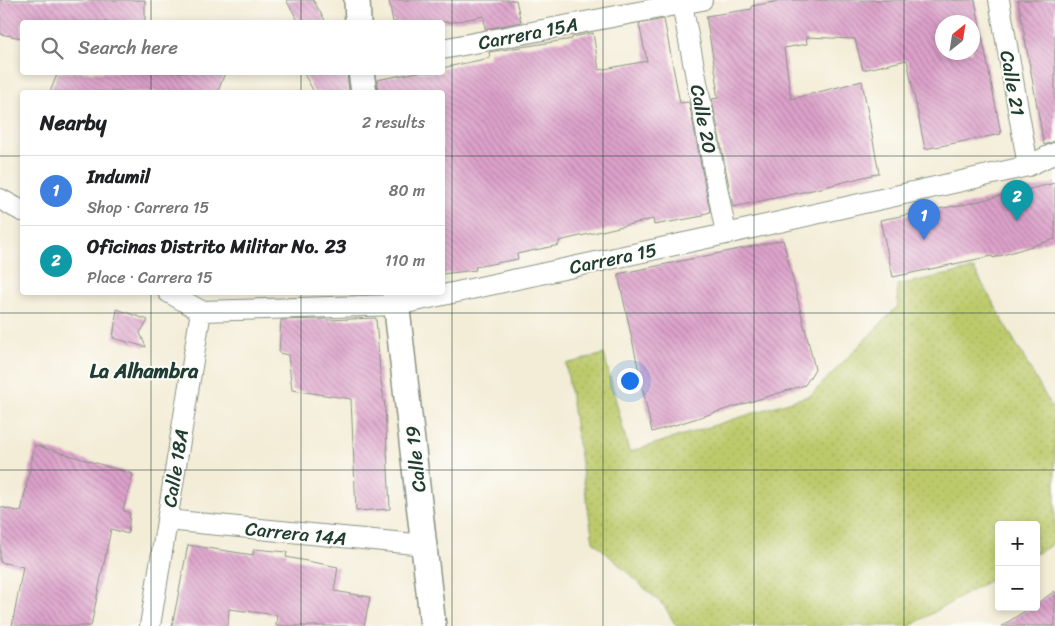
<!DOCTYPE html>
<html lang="en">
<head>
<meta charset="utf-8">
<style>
  body { margin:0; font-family:Sriracha,sans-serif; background:#f2f2f2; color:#202124 }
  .controls { position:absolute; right:15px; bottom:15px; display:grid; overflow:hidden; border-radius:5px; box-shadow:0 2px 8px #0003 }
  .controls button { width:45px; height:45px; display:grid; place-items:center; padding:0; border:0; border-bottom:1px solid #e0e0e0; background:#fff; color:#202124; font:25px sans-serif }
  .compass { position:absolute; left:935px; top:15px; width:45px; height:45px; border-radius:50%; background:#fff; box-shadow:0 2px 8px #0003; rotate:30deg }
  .you { position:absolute; left:629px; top:380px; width:18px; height:18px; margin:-12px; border:4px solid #fff; border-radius:50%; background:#1a73e8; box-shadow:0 0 0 8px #1a73e833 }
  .badge { display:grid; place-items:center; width:32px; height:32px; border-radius:50%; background:#111827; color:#fff; font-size:16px; font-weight:700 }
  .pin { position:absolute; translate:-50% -41px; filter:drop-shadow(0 1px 2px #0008) }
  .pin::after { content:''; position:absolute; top:26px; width:18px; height:15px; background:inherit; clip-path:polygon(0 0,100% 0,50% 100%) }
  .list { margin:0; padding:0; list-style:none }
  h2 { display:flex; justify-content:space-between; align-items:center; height:65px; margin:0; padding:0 20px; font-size:21px }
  h2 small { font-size:16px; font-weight:400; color:#757577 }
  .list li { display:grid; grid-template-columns:32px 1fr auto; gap:15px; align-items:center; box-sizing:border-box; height:70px; padding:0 20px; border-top:1px solid #e0e0e0 }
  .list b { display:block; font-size:19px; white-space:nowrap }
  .list p { margin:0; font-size:16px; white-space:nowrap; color:#757577 }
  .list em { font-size:16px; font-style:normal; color:#757577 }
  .icon { flex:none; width:28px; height:28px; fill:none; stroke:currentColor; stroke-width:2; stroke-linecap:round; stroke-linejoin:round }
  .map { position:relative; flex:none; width:1055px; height:626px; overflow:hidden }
  .search { position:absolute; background:#fff; box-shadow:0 2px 8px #0003; left:20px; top:20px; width:425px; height:55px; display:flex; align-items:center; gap:12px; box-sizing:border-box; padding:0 18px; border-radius:5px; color:#757577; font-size:19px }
  .panel { position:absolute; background:#fff; box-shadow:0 2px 8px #0003; left:20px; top:90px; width:425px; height:205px; border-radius:5px }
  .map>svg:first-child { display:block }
  .green { fill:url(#green-dots); stroke:#6e8450 }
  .building { fill:url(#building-back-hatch); fill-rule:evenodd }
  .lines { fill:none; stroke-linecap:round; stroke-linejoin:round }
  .minor-casing { stroke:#899485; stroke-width:22 }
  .tertiary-casing { stroke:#899485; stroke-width:28 }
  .minor { stroke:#fff; stroke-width:20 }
  .tertiary { stroke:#fff; stroke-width:25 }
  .grid { fill:none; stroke:#1f3d34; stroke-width:1; stroke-opacity:0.55 }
  .labels { text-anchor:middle; stroke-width:4; stroke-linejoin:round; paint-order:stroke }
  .street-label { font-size:19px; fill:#1f3d34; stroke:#fdfcf7 }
  .neighbourhood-label { font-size:20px; font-weight:bold; fill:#1f3d34; stroke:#fdfcf7 }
</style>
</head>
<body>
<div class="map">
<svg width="1055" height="626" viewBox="0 0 1055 626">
  <defs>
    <pattern id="green-dots" width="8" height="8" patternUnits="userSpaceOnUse" patternTransform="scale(1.25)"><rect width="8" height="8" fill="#bdca6c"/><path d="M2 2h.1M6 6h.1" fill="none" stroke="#a2ae5e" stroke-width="1.8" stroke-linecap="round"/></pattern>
    <pattern id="building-back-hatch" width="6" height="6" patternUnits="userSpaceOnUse" patternTransform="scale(1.25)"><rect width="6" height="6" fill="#dda1ca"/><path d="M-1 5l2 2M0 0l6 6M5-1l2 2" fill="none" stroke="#b384a5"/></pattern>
  </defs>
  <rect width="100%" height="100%" fill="#fdfcf7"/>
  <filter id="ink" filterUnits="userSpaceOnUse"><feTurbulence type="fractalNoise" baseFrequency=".02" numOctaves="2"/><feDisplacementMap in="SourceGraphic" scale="10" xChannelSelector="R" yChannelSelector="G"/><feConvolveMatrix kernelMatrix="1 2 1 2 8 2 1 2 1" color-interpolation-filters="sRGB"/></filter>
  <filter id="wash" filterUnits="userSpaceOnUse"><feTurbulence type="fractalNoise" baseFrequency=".0096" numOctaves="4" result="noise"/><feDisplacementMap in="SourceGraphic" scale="20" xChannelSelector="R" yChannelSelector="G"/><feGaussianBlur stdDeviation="1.12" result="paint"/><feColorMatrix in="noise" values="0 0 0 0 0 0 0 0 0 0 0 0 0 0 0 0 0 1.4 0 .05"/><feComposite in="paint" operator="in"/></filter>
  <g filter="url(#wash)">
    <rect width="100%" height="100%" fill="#f3ecd6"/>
    <path class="green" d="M974 269 1055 413V543L1036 554V525H999V575L910 626H676L665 607 593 541 566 364 604 354 629 452 811 395 898 306 897 285Z"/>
    <g id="blocks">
      <path class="building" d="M0 0H145V22H22V38L0 34Z
        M286 0H313L326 22H299Z
        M389 0H516L521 22 485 29 484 16 453 22H393Z
        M785 0H975L1001 134 925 149 907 60 863 70 855 39 806 37 807 44 784 48 791 99 862 81 879 173 817 189 733 207 712 99 718 98 716 87H718L706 16 752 9V6ZM942 22H972V52H942Z
        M1018 0H1055V141L1044 145Z
        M664 19 680 103 689 102 710 212 703 214V216L654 225 653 219 559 241V245L517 254 518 259 475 267 476 270 442 274V92H378L377 80 418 72H442V68L490 58 489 52 572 39V37L593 33 599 70 647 61 639 24Z
        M58 72H225L218 92H50Z
        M303 72H347L349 92H314Z
        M1055 183V239L993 258 992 256 893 277 880 220 954 206V207Z
        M783 240 815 369 805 385 652 432 618 274Z
        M117 309 148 320 140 333 146 347 113 338Z
        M376 318 380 373 385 408 390 509 356 511 351 399 292 390 288 355 279 353 281 320 327 319V320Z
        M35 445 133 474 123 510 130 513 128 534 111 529 91 626H12L23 567 0 562V507L21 512Z
        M188 545 253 555 254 549 287 552 286 557 338 567 334 591 370 597 364 626H276L277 615 229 609 228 626H172Z
        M1055 591V626H1002L1031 607H1036V604Z"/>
    </g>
  </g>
  <g filter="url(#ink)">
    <use href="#blocks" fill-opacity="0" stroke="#899485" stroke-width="1"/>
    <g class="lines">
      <defs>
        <path id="minor" d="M999 0 1028 166
          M682 4 726 234
          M442 49 702 0
          M0 199 22 211
          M168 292 201 311 397 305 726 234 1028 166 1055 153
          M167 520 425 545
          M150 626 201 311"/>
        <path id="tertiary" d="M357 0 358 22
          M361 72 364 92
          M395 292 433 626"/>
      </defs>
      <use href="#minor" class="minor-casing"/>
      <use href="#tertiary" class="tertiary-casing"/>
      <use href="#minor" class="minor"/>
      <use href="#tertiary" class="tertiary"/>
    </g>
  </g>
  <path class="grid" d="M151 0V22M301 0V22M452 0V626M603 0V626M754 0V626M904 0V626M151 72V92M301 72V92M0 156H22M442 156H1055M151 292V626M301 292V626M0 313H1055M0 470H1055"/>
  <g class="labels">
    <g class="street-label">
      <text transform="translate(528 33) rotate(-11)" y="7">Carrera 15A</text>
      <text transform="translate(1013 83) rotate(80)" y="7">Calle 21</text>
      <text transform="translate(704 119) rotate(79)" y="7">Calle 20</text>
      <text transform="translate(613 258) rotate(-12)" y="7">Carrera 15</text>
      <text transform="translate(415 459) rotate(-96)" y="7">Calle 19</text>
      <text transform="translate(175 468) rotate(-81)" y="7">Calle 18A</text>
      <text transform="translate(296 533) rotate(6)" y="7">Carrera 14A</text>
    </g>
    <g class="neighbourhood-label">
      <text x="144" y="378">La Alhambra</text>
    </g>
  </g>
</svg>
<div class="controls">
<button>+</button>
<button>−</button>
</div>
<svg class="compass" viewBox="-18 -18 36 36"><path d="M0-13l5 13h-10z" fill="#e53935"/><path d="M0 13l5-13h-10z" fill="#757577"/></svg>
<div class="you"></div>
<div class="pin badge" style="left:924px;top:240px;background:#3f7fe0">1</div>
<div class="pin badge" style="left:1017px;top:221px;background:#0f9aa8">2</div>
<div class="search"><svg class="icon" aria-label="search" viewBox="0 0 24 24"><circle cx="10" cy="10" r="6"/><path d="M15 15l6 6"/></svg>Search here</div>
<section class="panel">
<h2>Nearby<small>2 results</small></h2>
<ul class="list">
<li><span class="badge" style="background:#3f7fe0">1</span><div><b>Indumil</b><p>Shop · Carrera 15</p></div><em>80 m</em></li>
<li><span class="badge" style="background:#0f9aa8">2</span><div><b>Oficinas Distrito Militar No. 23</b><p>Place · Carrera 15</p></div><em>110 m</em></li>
</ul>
</section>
</div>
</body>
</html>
